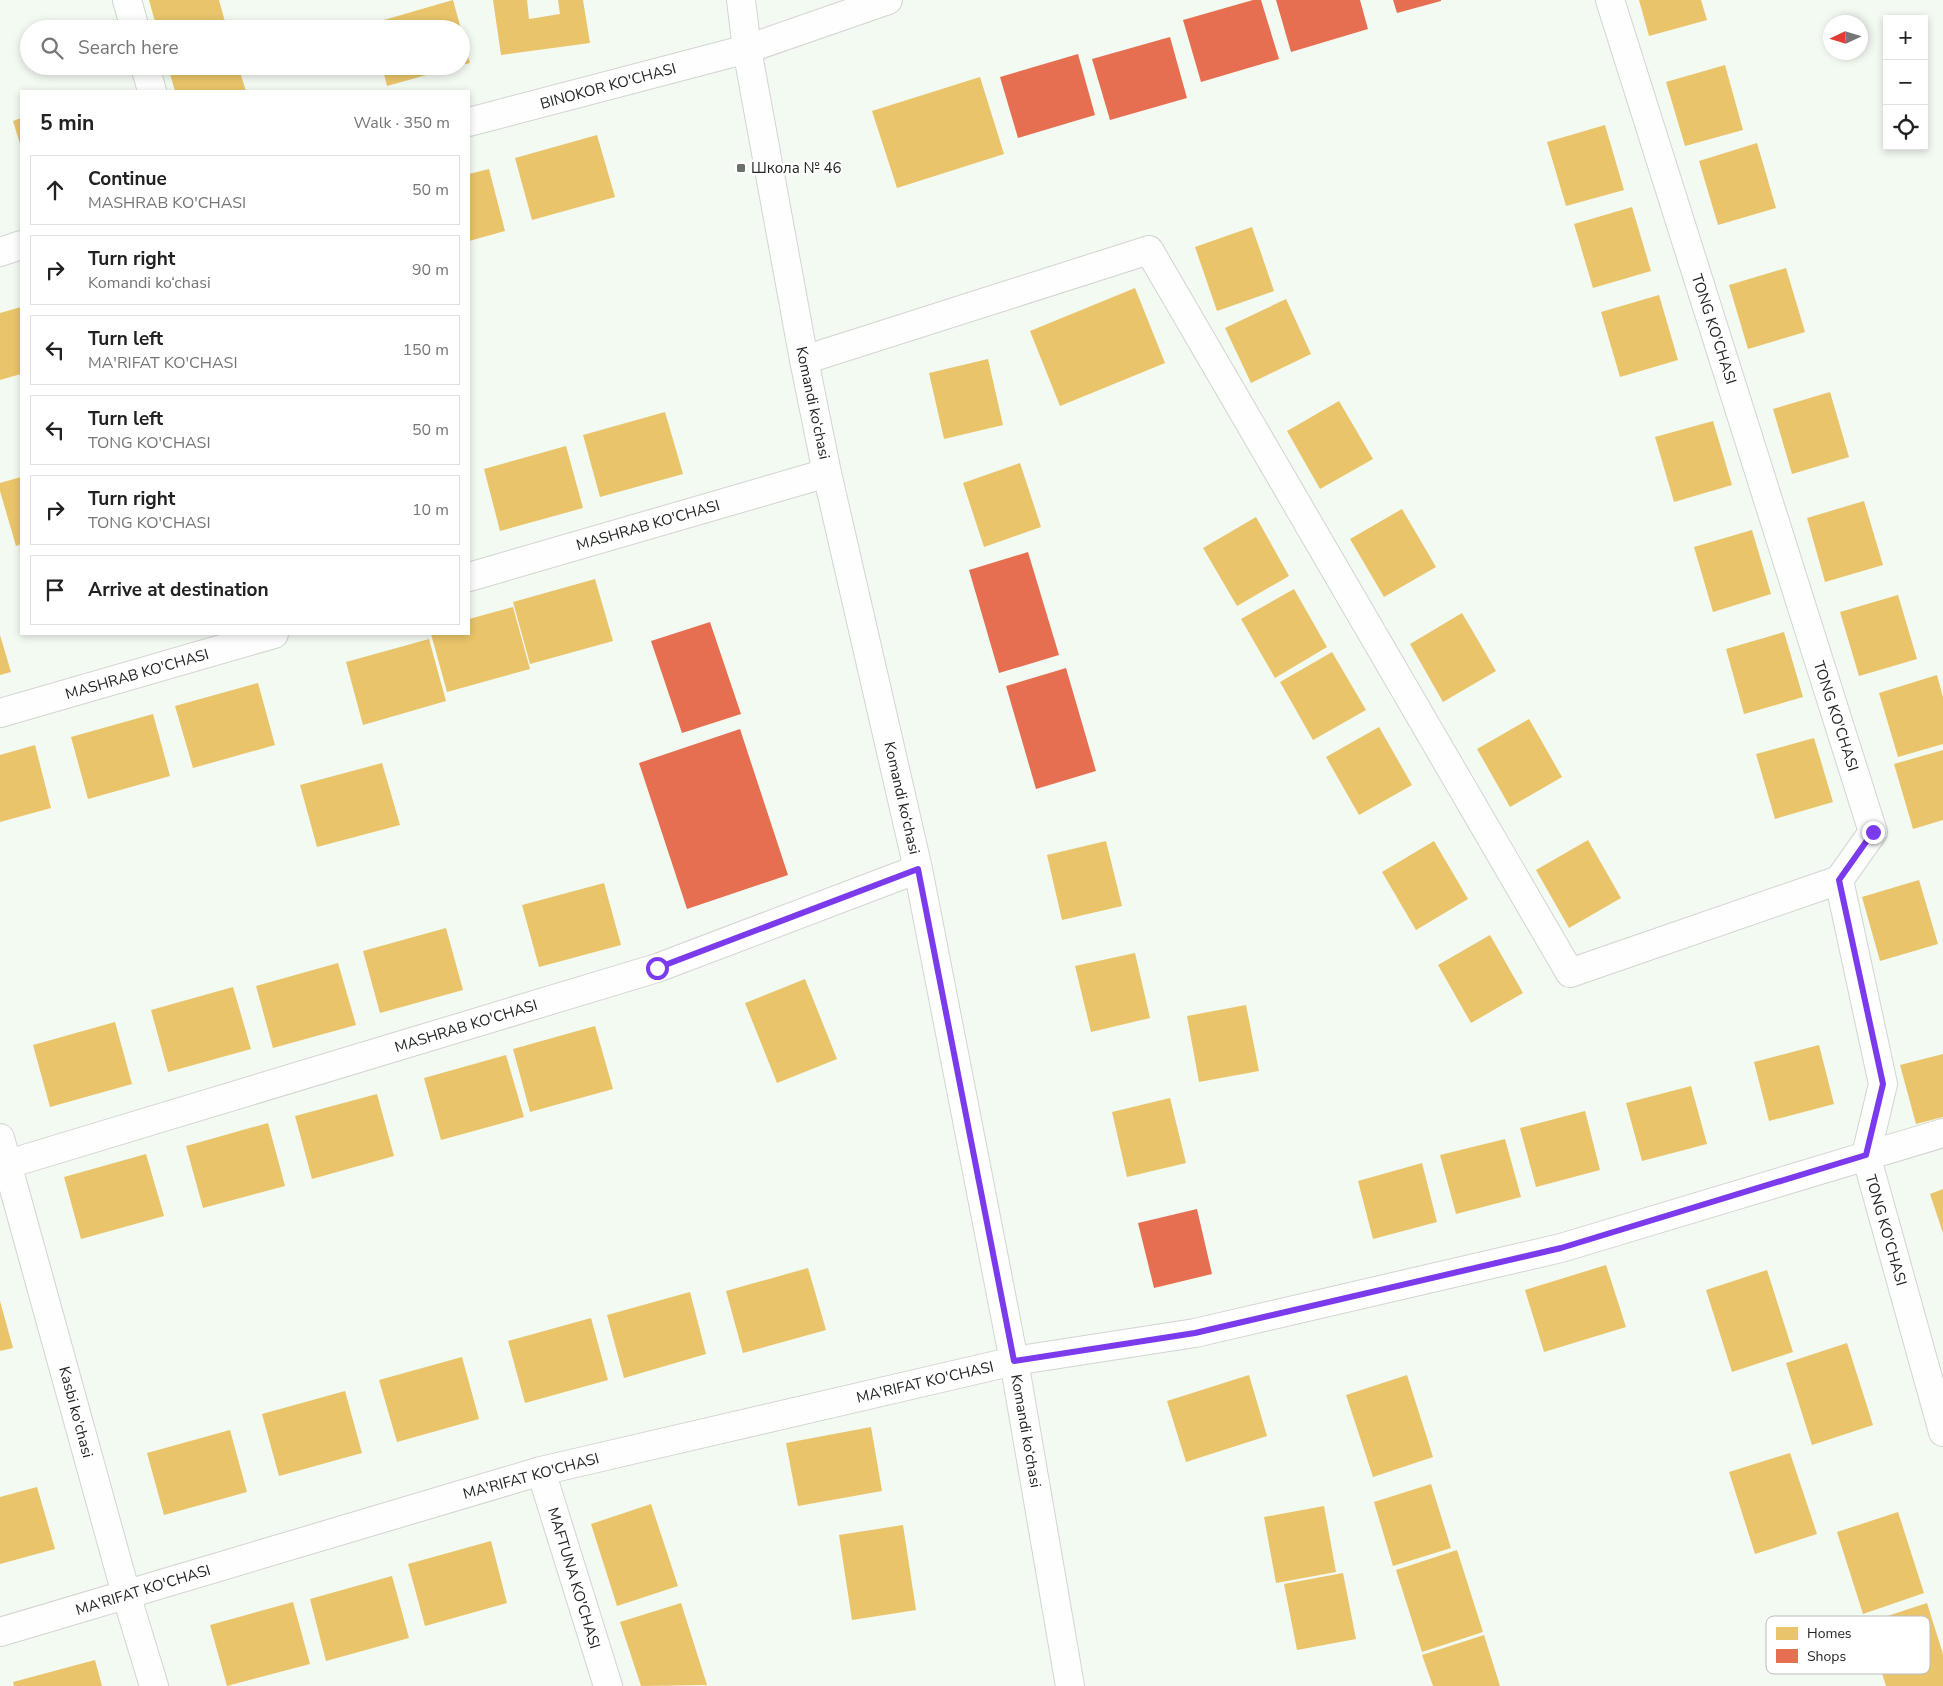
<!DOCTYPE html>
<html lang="en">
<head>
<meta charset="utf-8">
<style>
  body { margin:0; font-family:"Nunito Sans",sans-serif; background:#f2f2f2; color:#222 }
  .controls { position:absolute; right:15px; top:15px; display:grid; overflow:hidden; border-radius:0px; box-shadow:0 2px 8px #0003 }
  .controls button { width:45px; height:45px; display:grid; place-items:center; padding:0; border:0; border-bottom:1px solid #e0e0e0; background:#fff; color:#222; font:25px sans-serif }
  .compass { position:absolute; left:1823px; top:15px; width:45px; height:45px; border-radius:50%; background:#fff; box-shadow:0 2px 8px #0003; rotate:266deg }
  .stop { position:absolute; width:15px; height:15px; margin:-11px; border:4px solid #7c3aed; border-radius:50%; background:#fff }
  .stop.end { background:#7c3aed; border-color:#fff; box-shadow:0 1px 5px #0008 }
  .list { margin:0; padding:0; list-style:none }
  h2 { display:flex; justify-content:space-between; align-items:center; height:65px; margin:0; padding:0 20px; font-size:21px }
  h2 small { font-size:16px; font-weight:400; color:#767676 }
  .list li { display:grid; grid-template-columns:32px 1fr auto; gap:15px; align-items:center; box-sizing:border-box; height:70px; margin:0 10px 10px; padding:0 10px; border:1px solid #e0e0e0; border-radius:0px }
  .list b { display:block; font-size:19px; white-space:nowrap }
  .list p { margin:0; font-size:16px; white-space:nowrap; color:#767676 }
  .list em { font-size:16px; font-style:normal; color:#767676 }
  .icon { flex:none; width:28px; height:28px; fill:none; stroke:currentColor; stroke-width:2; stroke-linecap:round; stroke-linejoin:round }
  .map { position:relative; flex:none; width:1943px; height:1686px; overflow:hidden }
  .search { position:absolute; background:#fff; box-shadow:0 2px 8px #0003; left:20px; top:20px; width:450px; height:55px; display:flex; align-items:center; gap:12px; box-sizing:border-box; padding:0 18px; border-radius:28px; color:#767676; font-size:19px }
  .panel { position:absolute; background:#fff; box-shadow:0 2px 8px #0003; left:20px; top:90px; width:450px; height:545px; border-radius:0px }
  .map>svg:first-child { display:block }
  .homes { fill:#e9c46a }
  .shops { fill:#e76f51 }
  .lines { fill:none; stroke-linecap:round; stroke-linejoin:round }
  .street-casing { stroke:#d0d6d0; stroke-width:30 }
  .secondary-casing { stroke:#d0d6d0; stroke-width:30 }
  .street { stroke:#fdfefd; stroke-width:28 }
  .secondary { stroke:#fdfefd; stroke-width:28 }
  .route { stroke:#7c3aed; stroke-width:6 }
  .poi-dot { fill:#6a706a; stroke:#fff; stroke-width:2 }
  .labels { text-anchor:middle; stroke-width:5; stroke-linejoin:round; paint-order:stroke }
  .street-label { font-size:15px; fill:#212621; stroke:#fff }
  .poi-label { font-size:15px; fill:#212621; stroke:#fff; text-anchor:start }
  .key { fill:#fff; stroke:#bcbebc; stroke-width:1 }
  .key-label { font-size:14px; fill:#212621 }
</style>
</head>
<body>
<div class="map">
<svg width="1943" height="1686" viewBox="0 0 1943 1686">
  <rect width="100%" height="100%" fill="#f3faf2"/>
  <path class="homes" d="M149 0H219L227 29H157Z
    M453 0 461 29H371L370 24Z
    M493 0H527L529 19 560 14 558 0H583L590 43 501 55Z
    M1639 0H1701L1707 20 1649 36Z
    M461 33 470 63 461 65Z
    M1725 65 1743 130 1685 146 1666 82Z
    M172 66H238L246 91H175L168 67Z
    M382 66H455V67L387 86Z
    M980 77 1004 154 897 188 872 111Z
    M21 118V147L13 121Z
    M1605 125 1624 190 1566 206 1547 142Z
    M597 135 615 197 532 220 515 158Z
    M1757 143 1776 208 1718 225 1699 161Z
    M489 169 505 231 469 241V174Z
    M1632 207 1651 271 1593 288 1574 224Z
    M1252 227 1274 291 1217 311 1195 247Z
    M1786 268 1805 332 1748 349 1729 285Z
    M1135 288 1165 363 1060 406 1030 331Z
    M1659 295 1678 360 1620 377 1601 312Z
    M1286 299 1311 354 1251 383 1225 328Z
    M21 307V374L0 380V313Z
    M988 359 1003 425 944 439 929 373Z
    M1830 392 1849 457 1792 474 1773 409Z
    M1339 401 1373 459 1320 489 1287 431Z
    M665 412 683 474 600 497 583 435Z
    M1713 421 1732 485 1674 502 1655 437Z
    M566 446 583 508 500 531 484 469Z
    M1020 463 1041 527 984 547 963 483Z
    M21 477V544L16 546 0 491V483Z
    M1864 501 1883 565 1825 582 1807 518Z
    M1402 509 1436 567 1384 597 1350 539Z
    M1256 517 1289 576 1237 606 1203 548Z
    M1752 530 1771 594 1713 612 1694 547Z
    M595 579 613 641 530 664 513 602Z
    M1294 589 1327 647 1275 678 1241 619Z
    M1898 595 1917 659 1859 676 1840 612Z
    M513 607 530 669 447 692 431 634H469V619Z
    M1462 613 1496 671 1443 702 1410 644Z
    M1784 632 1803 697 1744 714 1726 649Z
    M0 635 11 672 0 675Z
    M429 639 446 701 363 725 346 662Z
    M1332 652 1366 710 1313 740 1280 682Z
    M1937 675 1943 697V744L1898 757 1879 693Z
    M258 683 275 745 193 768 175 706Z
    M153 714 170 776 88 799 71 737Z
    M1529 719 1562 777 1510 807 1477 749Z
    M1379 727 1412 785 1359 815 1326 757Z
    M1814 738 1833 802 1775 819 1756 754Z
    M35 745 51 808 0 822V755Z
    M1943 750V820L1913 829 1894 764Z
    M382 763 400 825 317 847 300 785Z
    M1588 840 1621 898 1569 928 1536 870Z
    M1106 841 1122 906 1062 920 1047 855Z
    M1434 841 1468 899 1416 930 1382 872Z
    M1919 880 1938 944 1880 961 1862 897Z
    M604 883 621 945 539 967 522 905Z
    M446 928 463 990 380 1013 363 951Z
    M1490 935 1523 993 1471 1023 1438 965Z
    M1135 953 1150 1018 1091 1032 1075 966Z
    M338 963 356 1025 273 1048 256 986Z
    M805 979 837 1059 777 1083 745 1003Z
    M233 987 251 1049 168 1072 151 1010Z
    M1246 1005 1259 1071 1199 1082 1187 1016Z
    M115 1022 132 1084 50 1107 33 1045Z
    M595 1026 613 1089 530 1112 513 1049Z
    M1819 1045 1834 1104 1769 1121 1754 1062Z
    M1943 1054V1117L1916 1124 1900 1065Z
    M506 1055 524 1117 441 1140 424 1078Z
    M1691 1086 1707 1144 1642 1161 1626 1103Z
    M377 1094 394 1156 312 1179 295 1116Z
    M1170 1098 1186 1163 1127 1177 1112 1112Z
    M1585 1111 1600 1170 1536 1187 1520 1128Z
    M268 1123 285 1186 203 1208 186 1146Z
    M1505 1139 1521 1197 1456 1214 1440 1155Z
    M146 1154 164 1216 81 1239 64 1177Z
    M1422 1163 1437 1222 1373 1239 1358 1181Z
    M1943 1189V1233L1930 1194Z
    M1606 1265 1626 1327 1544 1352 1525 1290Z
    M808 1268 826 1330 743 1353 726 1291Z
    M1767 1270 1793 1352 1732 1372 1706 1290Z
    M690 1292 706 1354 624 1378 607 1315Z
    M0 1301 13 1348 0 1351Z
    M591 1318 608 1380 525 1403 508 1341Z
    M1847 1343 1873 1425 1812 1445 1786 1363Z
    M462 1357 479 1419 397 1442 379 1380Z
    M1249 1375 1267 1436 1186 1462 1167 1401Z
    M1407 1375 1433 1457 1373 1477 1346 1395Z
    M345 1391 362 1453 279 1476 262 1414Z
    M871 1427 882 1491 798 1506 786 1443Z
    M230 1430 247 1492 164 1515 147 1453Z
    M1790 1453 1817 1534 1755 1554 1729 1472Z
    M1431 1484 1451 1548 1393 1566 1374 1502Z
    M37 1487 55 1549 0 1564V1497Z
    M651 1504 678 1586 617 1606 591 1524Z
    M1324 1506 1336 1572 1276 1583 1264 1517Z
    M1898 1512 1924 1593 1863 1614 1837 1532Z
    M903 1525 916 1610 852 1620 839 1535Z
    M491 1541 507 1603 425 1626 408 1564Z
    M1457 1550 1483 1632 1422 1652 1396 1570Z
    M1343 1573 1356 1639 1297 1650 1284 1584Z
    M392 1576 409 1638 326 1661 310 1599Z
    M293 1602 310 1664 227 1686 210 1625Z
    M681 1603 707 1685 641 1686 620 1622Z
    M1927 1603 1943 1654V1686H1886L1866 1623Z
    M1484 1635 1500 1686H1433L1422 1655Z
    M95 1660 102 1686H14L13 1682Z"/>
  <path class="shops" d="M1253 0H1261L1279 59 1201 82 1183 20Z
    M1276 0H1360L1368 29 1291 52Z
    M1393 0H1441V1L1397 13Z
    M1170 37 1187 98 1110 120 1092 59Z
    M1078 54 1095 115 1018 138 1000 77Z
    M1028 552 1059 655 999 673 969 570Z
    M710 622 741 714 682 733 651 641Z
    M1066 668 1096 771 1036 789 1006 686Z
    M740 729 788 875 687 909 639 763Z
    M1197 1209 1212 1274 1154 1288 1138 1223Z"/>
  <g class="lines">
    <defs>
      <path id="street" d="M127 0 135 29
        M1610 0 1873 832 1839 880 1883 1084 1866 1155 1943 1432
        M145 66 152 91
        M469 122 747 49 888 0
        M0 252 21 245
        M804 360 1149 250 1570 973 1839 880
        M469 577 827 473
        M0 713 274 634
        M0 1138 126 1594 154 1686
        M8 1164 657 968 918 869
        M541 1471 608 1686
        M0 1632 541 1471 1014 1361 1195 1333 1561 1248 1943 1133"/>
      <path id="secondary" d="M741 0 747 49 804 360 827 473 918 869 1014 1361 1070 1686"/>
    </defs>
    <use href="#street" class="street-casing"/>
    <use href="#secondary" class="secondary-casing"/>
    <use href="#street" class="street"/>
    <use href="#secondary" class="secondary"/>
  </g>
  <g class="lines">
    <path class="route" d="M657 968 918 869 1014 1361 1195 1333 1561 1248 1866 1155 1883 1084 1839 880 1873 832"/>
  </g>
  <rect class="poi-dot" x="736" y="163" width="10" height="10" rx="2.5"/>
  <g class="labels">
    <g class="street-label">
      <text transform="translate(608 86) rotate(-15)" y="5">BINOKOR KO'CHASI</text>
      <text transform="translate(1714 329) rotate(72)" y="5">TONG KO'CHASI</text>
      <text transform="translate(813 403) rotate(78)" y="5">Komandi ko‘chasi</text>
      <text transform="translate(648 525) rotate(-16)" y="5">MASHRAB KO'CHASI</text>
      <text transform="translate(137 674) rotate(-16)" y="5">MASHRAB KO'CHASI</text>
      <text transform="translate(1836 716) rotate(72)" y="5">TONG KO'CHASI</text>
      <text transform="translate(902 798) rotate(77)" y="5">Komandi ko‘chasi</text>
      <text transform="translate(466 1026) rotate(-17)" y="5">MASHRAB KO'CHASI</text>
      <text transform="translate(1886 1230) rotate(74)" y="5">TONG KO'CHASI</text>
      <text transform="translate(925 1382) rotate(-13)" y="5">MA'RIFAT KO'CHASI</text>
      <text transform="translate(76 1412) rotate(75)" y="5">Kasbi ko'chasi</text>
      <text transform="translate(1026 1431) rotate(80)" y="5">Komandi ko‘chasi</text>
      <text transform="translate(531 1476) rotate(-15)" y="5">MA'RIFAT KO'CHASI</text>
      <text transform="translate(574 1578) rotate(73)" y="5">MAFTUNA KO'CHASI</text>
      <text transform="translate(143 1590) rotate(-17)" y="5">MA'RIFAT KO'CHASI</text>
    </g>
    <g class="poi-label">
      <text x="751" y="173">Школа № 46</text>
    </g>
  </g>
  <rect x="1766" y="1616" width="164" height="58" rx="8" class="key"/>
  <rect x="1776" y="1627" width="22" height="13" fill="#e9c46a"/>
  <rect x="1776" y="1649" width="22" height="14" fill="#e76f51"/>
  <g class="key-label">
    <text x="1807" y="1638">Homes</text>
    <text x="1807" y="1661">Shops</text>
  </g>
</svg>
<div class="controls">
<button>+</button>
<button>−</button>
<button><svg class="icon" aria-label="locate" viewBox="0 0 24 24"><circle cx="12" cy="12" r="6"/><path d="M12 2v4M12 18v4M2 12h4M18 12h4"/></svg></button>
</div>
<svg class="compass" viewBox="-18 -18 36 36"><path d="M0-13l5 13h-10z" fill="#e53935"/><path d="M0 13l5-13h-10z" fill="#767676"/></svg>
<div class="stop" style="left:657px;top:968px"></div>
<div class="stop end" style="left:1873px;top:832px"></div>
<div class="search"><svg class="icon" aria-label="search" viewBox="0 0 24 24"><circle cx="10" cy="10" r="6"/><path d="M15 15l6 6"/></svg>Search here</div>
<section class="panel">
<h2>5 min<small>Walk · 350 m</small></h2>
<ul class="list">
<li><svg class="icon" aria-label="ahead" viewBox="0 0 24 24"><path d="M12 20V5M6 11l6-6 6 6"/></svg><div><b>Continue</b><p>MASHRAB KO'CHASI</p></div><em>50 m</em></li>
<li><svg class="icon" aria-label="right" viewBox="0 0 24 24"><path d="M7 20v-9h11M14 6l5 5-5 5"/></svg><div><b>Turn right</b><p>Komandi ko‘chasi</p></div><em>90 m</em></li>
<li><svg class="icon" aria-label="left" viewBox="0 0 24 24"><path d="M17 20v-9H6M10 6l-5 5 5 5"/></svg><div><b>Turn left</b><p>MA'RIFAT KO'CHASI</p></div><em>150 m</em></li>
<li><svg class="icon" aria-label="left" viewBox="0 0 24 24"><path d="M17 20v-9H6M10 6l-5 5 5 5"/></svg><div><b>Turn left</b><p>TONG KO'CHASI</p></div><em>50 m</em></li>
<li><svg class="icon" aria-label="right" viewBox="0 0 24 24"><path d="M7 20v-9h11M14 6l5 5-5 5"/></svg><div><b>Turn right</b><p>TONG KO'CHASI</p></div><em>10 m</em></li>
<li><svg class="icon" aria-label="arrive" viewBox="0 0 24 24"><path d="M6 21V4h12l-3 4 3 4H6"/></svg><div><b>Arrive at destination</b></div></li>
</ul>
</section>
</div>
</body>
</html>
